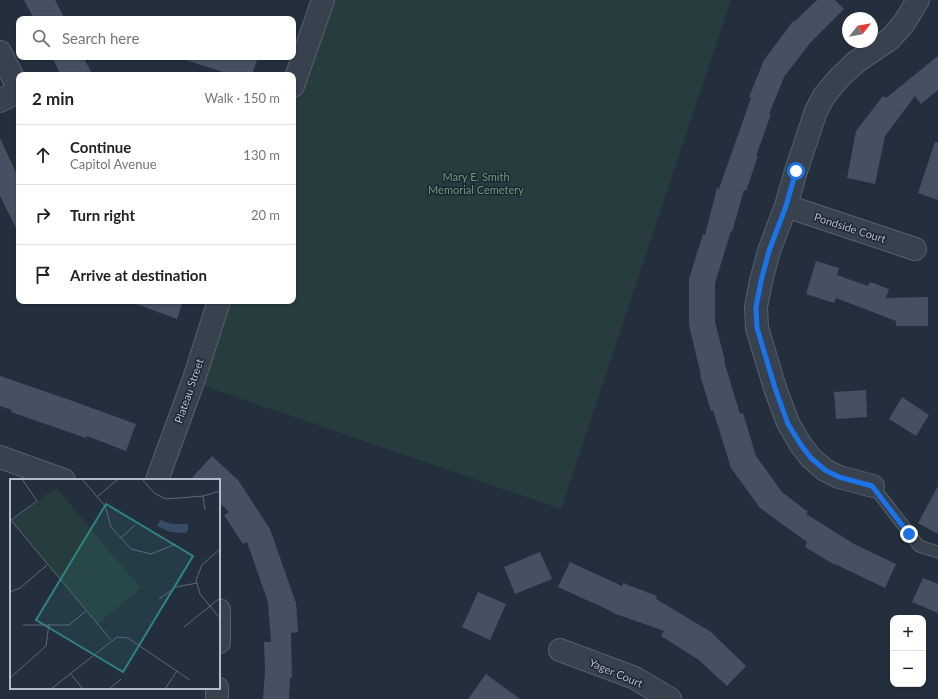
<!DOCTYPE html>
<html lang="en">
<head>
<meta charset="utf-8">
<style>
  body { margin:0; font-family:Lato,sans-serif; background:#f6f6f6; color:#222 }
  .controls { position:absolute; right:12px; bottom:12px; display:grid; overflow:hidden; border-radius:8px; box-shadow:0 1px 3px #0004 }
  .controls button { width:36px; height:36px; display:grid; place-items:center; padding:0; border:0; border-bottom:1px solid #e0e0e0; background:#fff; color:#222; font:20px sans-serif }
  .compass { position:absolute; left:842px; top:12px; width:36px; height:36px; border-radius:50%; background:#fff; box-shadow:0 1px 3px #0004; rotate:59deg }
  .stop { position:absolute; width:12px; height:12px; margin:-9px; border:3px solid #1a73e8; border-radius:50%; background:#fff }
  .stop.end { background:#1a73e8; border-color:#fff; box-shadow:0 1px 4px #0008 }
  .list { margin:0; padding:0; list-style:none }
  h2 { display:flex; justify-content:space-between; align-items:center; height:52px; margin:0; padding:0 16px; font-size:17px }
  h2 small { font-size:13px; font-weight:400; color:#767676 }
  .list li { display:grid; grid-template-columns:26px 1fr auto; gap:12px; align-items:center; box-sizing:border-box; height:60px; padding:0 16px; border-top:1px solid #e0e0e0 }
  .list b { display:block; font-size:15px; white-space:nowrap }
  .list p { margin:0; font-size:13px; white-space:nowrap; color:#767676 }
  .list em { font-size:13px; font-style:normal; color:#767676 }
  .icon { flex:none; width:22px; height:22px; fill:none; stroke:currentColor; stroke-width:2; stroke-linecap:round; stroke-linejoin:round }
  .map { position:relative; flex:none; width:938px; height:699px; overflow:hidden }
  .search { position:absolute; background:#fff; box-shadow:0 1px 3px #0004; left:16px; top:16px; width:280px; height:44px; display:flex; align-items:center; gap:10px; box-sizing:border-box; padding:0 14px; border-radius:8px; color:#767676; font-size:15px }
  .panel { position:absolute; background:#fff; box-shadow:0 1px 3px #0004; left:16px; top:72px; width:280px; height:232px; border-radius:8px }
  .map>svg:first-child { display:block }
  .green { fill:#263c3f }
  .building { fill:#455162 }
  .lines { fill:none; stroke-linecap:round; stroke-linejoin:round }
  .lane-casing { stroke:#565f6c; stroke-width:13 }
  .street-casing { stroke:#565f6c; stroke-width:24 }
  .lane { stroke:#38414e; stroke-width:11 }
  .street { stroke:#38414e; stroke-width:22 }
  .route { stroke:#1a73e8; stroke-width:5 }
  .labels { text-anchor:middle; stroke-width:3; stroke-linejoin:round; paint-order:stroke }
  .park-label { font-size:11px; fill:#6b9a76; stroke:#1d2633 }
  .street-label { font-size:11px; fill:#b4bcc9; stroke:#1d2633 }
  .inset-road { fill:none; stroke:#5e6776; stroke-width:1 }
  .view { fill:#308480; fill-opacity:0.15; stroke:#308480; stroke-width:2 }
  .inset-edge { fill:none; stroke:#b4bcc9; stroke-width:2 }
</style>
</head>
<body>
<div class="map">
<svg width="938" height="699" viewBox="0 0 938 699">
  <rect width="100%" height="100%" fill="#242f3e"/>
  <path class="green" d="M323 0H731L561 509 193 382 219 301H293V86Z"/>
  <path class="building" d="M24 0H55L65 19H34Z
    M817 0H835L844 9 810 43 784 77 769 114H771L756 156H758L746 191 744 190 732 232 731 231 715 283V322L725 361H724L740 414 743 413 756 456 782 492 808 512 806 514 854 544 896 564 885 588 835 564V565L805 547 807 542 760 508 731 468 713 410 711 411 700 375H701L689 325V279L703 234 705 235 717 188 719 189 751 98 749 97 764 60 793 21 794 22Z
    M938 56V90L921 104 915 96 885 136 875 184 847 178 856 131 883 96 886 98Z
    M52 57H83L93 75H61Z
    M187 57H258L252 75H232L186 60Z
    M0 138 19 179V234L0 196Z
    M935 142H938V200L918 193Z
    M816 261 839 268 837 275 868 286 870 282 889 289 886 298 928 297V326H896V321L836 298 834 303 806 294Z
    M134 301H183L177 319 134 303Z
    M0 376 67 399 136 424 126 451 87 436 86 438 11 412 12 410 0 406Z
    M866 390 867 417 836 419 834 392Z
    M902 397 929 415 916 436 889 419Z
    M212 456 238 480 270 529 296 603 298 632 291 633 292 678H290L289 699H263L265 671 264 642H271L268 602 247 542 243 544 224 515 229 512 219 502V480H190Z
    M938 486V534L918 523Z
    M540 552 552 579 515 594 504 567Z
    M570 562 622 586 623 583 657 596 656 599 711 632 746 666 727 686 699 660 661 636 664 631 613 613V612L558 587Z
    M923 578 938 584V613L912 602Z
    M478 592 506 604 490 640 462 627Z
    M486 674 520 699H468Z"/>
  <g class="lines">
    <defs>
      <path id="lane" d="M873 486 919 546 938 552"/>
      <path id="street" d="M0 52 19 89
        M293 86 323 0
        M0 101 19 91
        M786 206 915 249
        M0 457 64 480
        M157 480 193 382 219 301
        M873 486 839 477 825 470 811 458 801 445 788 423 775 388 757 328 756 307 761 281 769 251 786 206 796 171 816 111 824 96 838 79 856 62 890 39 904 23 918 0
        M219 610V642
        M560 650 635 678 670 699
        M217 699V688"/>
    </defs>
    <use href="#lane" class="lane-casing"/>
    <use href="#street" class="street-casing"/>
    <use href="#lane" class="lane"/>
    <use href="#street" class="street"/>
  </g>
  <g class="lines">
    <path class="route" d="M796 171 786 206 769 251 761 281 756 307 757 328 775 388 788 424 801 445 811 458 825 470 839 477 872 486 909 534"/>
  </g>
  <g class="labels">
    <g class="park-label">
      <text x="476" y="181">Mary E. Smith<tspan x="476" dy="13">Memorial Cemetery</tspan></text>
    </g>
    <g class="street-label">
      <text transform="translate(850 228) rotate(18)" y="4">Pondside Court</text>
      <text transform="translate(189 391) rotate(-71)" y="4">Plateau Street</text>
      <text transform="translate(616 673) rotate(23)" y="4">Yager Court</text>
    </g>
  </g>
  <g transform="translate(10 479)">
    <rect width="210" height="210" fill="#242f3e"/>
    <path d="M46 9 131 109 88 145 1 41Z" fill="#263c3f"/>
    <path d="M150 41 162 45H178V51L176 54 160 53 147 47Z" fill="#394c67"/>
    <path class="inset-road" d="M72 0 95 27 101 48 121 70 141 75 166 65M132 0 144 14 156 20 193 17 210 12M193 17 195 31M87 18 108 0M0 40 101 161M1 41 27 22 12 0M111 59 125 46M210 70 192 86 186 101 190 115 210 139M0 113 10 109 37 86M149 120 166 108 187 104M13 146H59L76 132M174 148 210 119M60 194 73 210M0 199 36 167 39 145M41 210 107 158 118 159 180 201M99 210 111 200M155 210 167 192"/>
    <path class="view" d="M96 25 183 77 113 193 26 141Z"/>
    <rect width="210" height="210" class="inset-edge"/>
  </g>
</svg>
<div class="controls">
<button>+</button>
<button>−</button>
</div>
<svg class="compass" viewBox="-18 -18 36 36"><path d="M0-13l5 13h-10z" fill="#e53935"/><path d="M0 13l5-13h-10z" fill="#767676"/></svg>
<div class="stop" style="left:796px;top:171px"></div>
<div class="stop end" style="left:909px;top:534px"></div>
<div class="search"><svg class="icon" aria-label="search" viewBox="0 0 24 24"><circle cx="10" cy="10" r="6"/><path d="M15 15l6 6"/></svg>Search here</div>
<section class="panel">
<h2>2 min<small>Walk · 150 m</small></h2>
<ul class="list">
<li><svg class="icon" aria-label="ahead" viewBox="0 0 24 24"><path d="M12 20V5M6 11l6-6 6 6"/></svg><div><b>Continue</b><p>Capitol Avenue</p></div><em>130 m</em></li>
<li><svg class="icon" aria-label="right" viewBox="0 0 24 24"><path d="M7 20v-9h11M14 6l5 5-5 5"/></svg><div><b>Turn right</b></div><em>20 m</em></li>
<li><svg class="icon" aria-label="arrive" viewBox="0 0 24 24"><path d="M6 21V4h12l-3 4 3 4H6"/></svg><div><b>Arrive at destination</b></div></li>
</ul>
</section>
</div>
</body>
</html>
